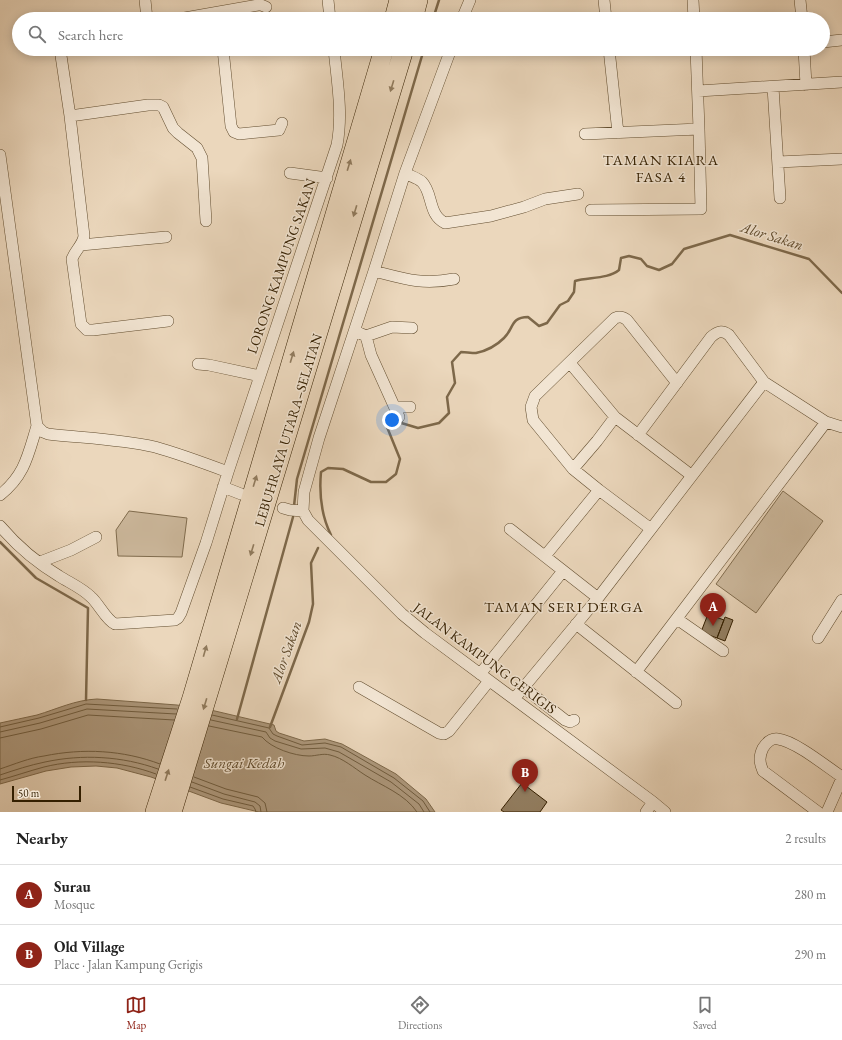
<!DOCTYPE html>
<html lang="en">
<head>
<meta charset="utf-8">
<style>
  body { margin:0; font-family:"EB Garamond",serif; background:#f2f2f2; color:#222 }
  .scale { position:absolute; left:12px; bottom:10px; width:69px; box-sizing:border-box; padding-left:4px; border:2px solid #341f00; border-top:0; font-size:11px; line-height:14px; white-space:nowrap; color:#341f00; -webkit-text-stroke:3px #f2e5d3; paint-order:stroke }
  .you { position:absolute; left:392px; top:420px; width:14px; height:14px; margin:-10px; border:3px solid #fff; border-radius:50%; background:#1a73e8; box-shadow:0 0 0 6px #1a73e833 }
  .badge { display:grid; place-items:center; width:26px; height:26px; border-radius:50%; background:#8f2418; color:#fff; font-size:13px; font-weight:700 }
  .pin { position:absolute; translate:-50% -33px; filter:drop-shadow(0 1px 2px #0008) }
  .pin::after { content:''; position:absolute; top:21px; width:14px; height:12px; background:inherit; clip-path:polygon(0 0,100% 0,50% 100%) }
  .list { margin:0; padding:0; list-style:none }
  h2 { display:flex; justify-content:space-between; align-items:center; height:52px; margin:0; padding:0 16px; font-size:17px }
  h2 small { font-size:13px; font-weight:400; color:#767676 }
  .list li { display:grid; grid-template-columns:26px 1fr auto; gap:12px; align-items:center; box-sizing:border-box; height:60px; padding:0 16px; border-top:1px solid #e0e0e0 }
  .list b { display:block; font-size:15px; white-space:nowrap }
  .list p { margin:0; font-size:13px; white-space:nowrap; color:#767676 }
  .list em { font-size:13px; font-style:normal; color:#767676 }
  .icon { flex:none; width:22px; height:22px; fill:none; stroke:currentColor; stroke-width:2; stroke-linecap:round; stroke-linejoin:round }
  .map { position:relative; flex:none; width:842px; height:812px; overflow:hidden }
  .search { position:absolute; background:#fff; box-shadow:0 2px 10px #0003; left:12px; right:12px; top:12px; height:44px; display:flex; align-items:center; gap:10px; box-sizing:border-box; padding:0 14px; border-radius:22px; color:#767676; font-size:15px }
  .sheet { height:172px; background:#fff }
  nav { display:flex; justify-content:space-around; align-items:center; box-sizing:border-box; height:56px; border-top:1px solid #e0e0e0; background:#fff; font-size:11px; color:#767676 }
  nav a { display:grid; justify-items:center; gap:2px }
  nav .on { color:#8f2418 }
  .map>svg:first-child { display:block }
  .green { fill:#ccb89c; stroke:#806c4e }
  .water { fill:#ad987c; stroke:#7d684a }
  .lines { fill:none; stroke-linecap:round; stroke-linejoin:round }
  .shore { stroke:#705c3e; stroke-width:1 }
  .stream { stroke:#7d684a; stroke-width:2.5 }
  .building { fill:#937f62; stroke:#341f00 }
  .minor-casing { stroke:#624d2f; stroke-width:12 }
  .motorway-casing { stroke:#341f00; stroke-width:20 }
  .minor { stroke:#f2e5d3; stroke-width:11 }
  .motorway { stroke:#ebd7bc; stroke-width:19 }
  .oneway { fill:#907b5e }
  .labels { text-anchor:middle; stroke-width:3; stroke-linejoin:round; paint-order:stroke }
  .street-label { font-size:14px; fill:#341f00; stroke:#f2e5d3 }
  .neighbourhood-label { font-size:15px; letter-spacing:1px; fill:#341f00; stroke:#f2e5d3 }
  .water-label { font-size:15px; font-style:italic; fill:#5e492b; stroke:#f2e5d3 }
</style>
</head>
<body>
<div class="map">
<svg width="842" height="812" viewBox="0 0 842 812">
  <rect width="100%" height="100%" fill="#ebd7bc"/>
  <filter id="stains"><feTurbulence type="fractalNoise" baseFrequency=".005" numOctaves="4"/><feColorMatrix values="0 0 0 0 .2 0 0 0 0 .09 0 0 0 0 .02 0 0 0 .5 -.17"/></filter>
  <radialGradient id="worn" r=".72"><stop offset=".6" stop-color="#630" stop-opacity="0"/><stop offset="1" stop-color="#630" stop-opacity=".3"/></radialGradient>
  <path class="green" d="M783 491 823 521 756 613 716 584Z
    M129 511 187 518 182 557 118 556 116 530Z"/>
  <path class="water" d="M97 699 177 705 215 711 270 724 274 725 276 731 279 733 304 741 325 739 342 744 396 774 426 799 435 812H259L221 803 151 777 117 768 96 766 71 767 46 771 0 784V723C12 720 25 718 37 715 57 709 75 700 97 699Z"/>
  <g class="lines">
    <path class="shore" d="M212 715 269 728 273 734 277 736 302 745 325 743 341 747 394 778 423 801 430 812
      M211 720 266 732 270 738 275 741 301 749 325 748 339 752 391 782 419 804 424 812
      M209 726 262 737C271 748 294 756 309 756 316 756 323 753 330 755 343 758 354 768 365 775 382 786 405 794 417 812
      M0 727 39 718 86 704 177 709
      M0 732 40 723 87 709 176 714
      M0 738 41 729 88 715 174 720
      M0 769C15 764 29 758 44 756 83 748 123 750 160 764
      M0 775C15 770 30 765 45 762 82 754 122 756 158 769
      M194 777 226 789 258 797 265 803 267 812
      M0 780C15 776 29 771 44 767 80 758 121 761 156 774
      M192 782 224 794 255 802 260 806 261 812
      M190 787 223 799 253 806 255 809 256 812"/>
    <path class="stream" d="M433 19 439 0
      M294 506 297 479 424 49
      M331 535C321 515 319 494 321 472L328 468 343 469 371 482H386L396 474 400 459 387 427 398 422 418 428 439 423 449 413 447 397 455 383 452 362 461 352C465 352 471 353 476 353 486 351 497 345 504 338 514 329 510 317 528 317L539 326 547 323 560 305 568 301 574 292 575 281C589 277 608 279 619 270L621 258 629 256 641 259 647 266 659 270 672 264 684 249 730 235 809 259 842 293
      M0 542 36 578 88 608 86 700
      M237 719 293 517
      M270 727 309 622 313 604 311 563 318 548"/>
  </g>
  <path class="building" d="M708 614 724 620 717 638 701 632Z
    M725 617 733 620 725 641 717 638Z
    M522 783 547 802 540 812H504L501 810Z"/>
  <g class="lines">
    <defs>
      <path id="minor" d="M145 0 147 19
        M328 0 330 19
        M604 0 606 19
        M693 0 694 19
        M800 0 802 19
        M179 19 258 5H261L266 7
        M462 19 470 0
        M823 42 842 40
        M60 49 70 116 84 236C83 245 75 250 72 259L81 324 87 330H93L168 321
        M223 49 231 126 234 132 239 134 279 130 282 123
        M451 49 405 173 374 271 319 438 304 492 303 511 308 520 402 614 425 633 653 802 665 812
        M609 49 618 133
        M696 49 699 129
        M804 49 806 85
        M773 87 780 198
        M698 91 842 82
        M70 116 148 105H159L163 107 173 128 178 133 197 148 202 158 206 221
        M585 134 699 129 701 209 591 210
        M0 155 37 426 43 432 48 434C83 438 120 439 155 447 180 454 204 463 228 472
        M778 162 842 159
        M290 173 327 178
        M405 173C410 176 418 178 422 182 433 193 428 215 445 223L491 216 524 207 545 199 578 194
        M81 245 166 237
        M374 271C405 279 422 285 454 279
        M355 331 366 336 371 355 399 417
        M366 336 392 327 412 328
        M570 363 615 417 691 475
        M198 364 209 365 260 376
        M395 407H410
        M638 435 711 337C718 331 722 330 729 335L764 382 826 422 842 427
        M573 469 597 441 615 417
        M223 487 241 494
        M0 495C25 475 28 455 37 426
        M283 508 290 510 303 511
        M0 526C17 546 37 563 59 576 70 583 82 588 91 597 99 604 106 620 115 624L175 620 178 618 181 613 206 543 228 472 337 145C343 113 337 81 334 49
        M510 529 598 598
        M651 529 599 490 573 469 533 420 531 407 535 396 615 318C620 316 623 317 627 320L677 383
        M545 556 599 490
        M40 562 71 550 96 537
        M677 619 723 651
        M576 624 676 703
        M818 638 842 600
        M636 672 826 422
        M480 674 563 571
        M359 687 439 733 444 734 449 731 489 681
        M523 687 565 720 570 722 574 720
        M514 699 598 598 764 382
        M646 812 653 802
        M818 812 763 771C759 762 759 756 763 748 767 742 771 738 778 739 795 741 827 767 842 777
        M827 812 842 778"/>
      <path id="motorway" d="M394 19 399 0
        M413 19 418 0
        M155 812 192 698 384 49
        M172 812 404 49"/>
    </defs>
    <use href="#minor" class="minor-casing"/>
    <use href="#motorway" class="motorway-casing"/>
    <use href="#minor" class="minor"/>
    <use href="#motorway" class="motorway"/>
  </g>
  <defs><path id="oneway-solid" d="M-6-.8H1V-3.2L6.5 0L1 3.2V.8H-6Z"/></defs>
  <g class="oneway">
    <use href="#oneway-solid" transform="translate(392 86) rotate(107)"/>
    <use href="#oneway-solid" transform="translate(349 165) rotate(-73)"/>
    <use href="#oneway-solid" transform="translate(355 211) rotate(107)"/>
    <use href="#oneway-solid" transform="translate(292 357) rotate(-73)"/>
    <use href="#oneway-solid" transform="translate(255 481) rotate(-73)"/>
    <use href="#oneway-solid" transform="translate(252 550) rotate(107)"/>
    <use href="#oneway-solid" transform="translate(205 651) rotate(-74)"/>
    <use href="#oneway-solid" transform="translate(205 704) rotate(107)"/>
    <use href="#oneway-solid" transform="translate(167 775) rotate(-72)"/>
  </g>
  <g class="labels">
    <g class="street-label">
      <text transform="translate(281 266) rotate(-71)" y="5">LORONG KAMPUNG SAKAN</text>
      <text transform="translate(288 430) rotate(-73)" y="5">LEBUHRAYA UTARA–SELATAN</text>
      <text transform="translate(485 658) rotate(37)" y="5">JALAN KAMPUNG GERIGIS</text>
    </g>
    <g class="neighbourhood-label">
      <text x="661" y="165">TAMAN KIARA<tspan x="661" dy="17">FASA 4</tspan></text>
      <text x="564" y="612">TAMAN SERI DERGA</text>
    </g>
    <g class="water-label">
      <text transform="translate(772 236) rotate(17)" y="5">Alor Sakan</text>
      <text transform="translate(286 652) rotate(-70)" y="5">Alor Sakan</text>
      <text x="244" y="768">Sungai Kedah</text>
    </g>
  </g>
  <rect width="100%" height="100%" filter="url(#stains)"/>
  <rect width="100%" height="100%" fill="url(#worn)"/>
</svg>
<div class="scale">50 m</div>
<div class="you"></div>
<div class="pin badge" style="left:713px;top:626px">A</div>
<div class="pin badge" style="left:525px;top:792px">B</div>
<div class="search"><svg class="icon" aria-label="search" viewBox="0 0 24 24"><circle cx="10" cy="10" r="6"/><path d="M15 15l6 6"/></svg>Search here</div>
</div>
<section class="sheet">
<h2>Nearby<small>2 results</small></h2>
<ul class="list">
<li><span class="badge">A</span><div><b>Surau</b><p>Mosque</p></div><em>280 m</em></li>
<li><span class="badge">B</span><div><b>Old Village</b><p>Place · Jalan Kampung Gerigis</p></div><em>290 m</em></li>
</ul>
</section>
<nav>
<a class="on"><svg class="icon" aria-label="map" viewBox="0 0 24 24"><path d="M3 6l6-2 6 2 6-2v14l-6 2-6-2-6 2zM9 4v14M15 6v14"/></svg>Map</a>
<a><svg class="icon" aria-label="directions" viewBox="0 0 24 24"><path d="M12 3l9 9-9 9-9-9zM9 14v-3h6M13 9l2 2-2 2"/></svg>Directions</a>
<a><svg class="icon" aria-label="saved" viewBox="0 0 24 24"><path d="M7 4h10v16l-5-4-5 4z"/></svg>Saved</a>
</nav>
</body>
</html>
